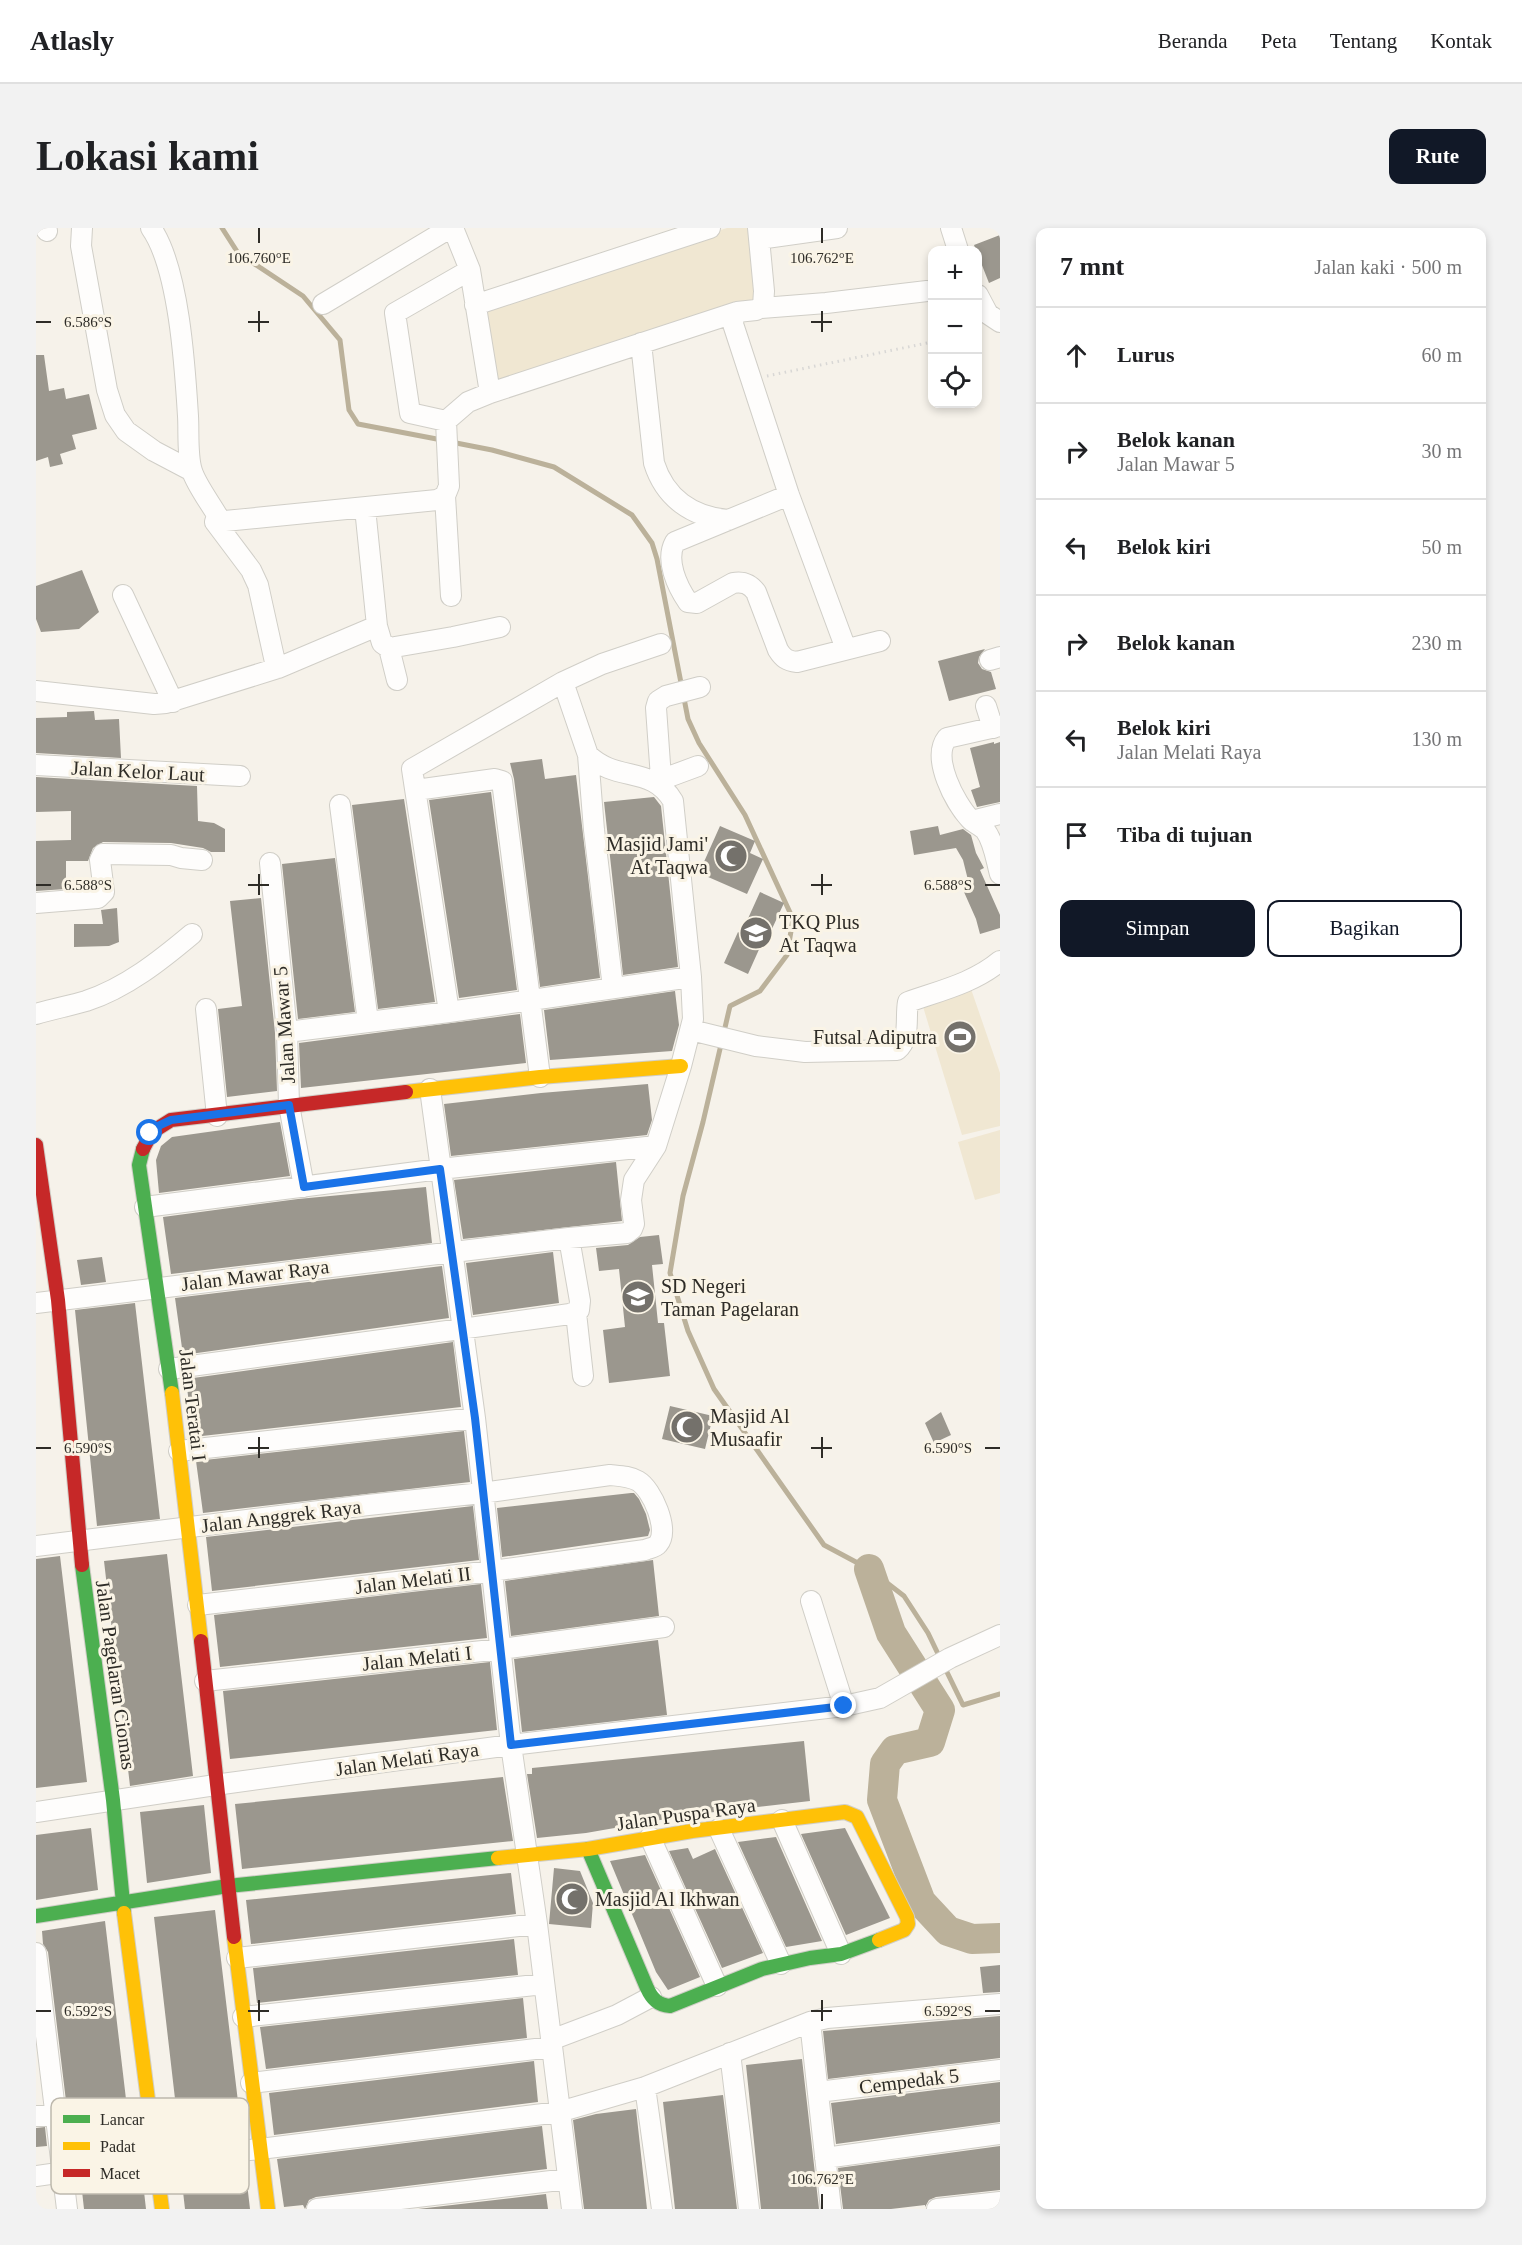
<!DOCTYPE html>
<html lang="id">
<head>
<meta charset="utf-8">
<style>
  body { margin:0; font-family:"Times New Roman",serif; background:#f2f2f2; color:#202124 }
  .controls { position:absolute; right:18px; top:18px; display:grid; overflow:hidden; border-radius:12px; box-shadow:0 3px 9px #0003 }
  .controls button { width:54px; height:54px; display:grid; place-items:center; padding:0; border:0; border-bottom:2px solid #e0e0e0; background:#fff; color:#202124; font:30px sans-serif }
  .stop { position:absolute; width:18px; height:18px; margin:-14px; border:4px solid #1a73e8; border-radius:50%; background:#fff }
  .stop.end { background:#1a73e8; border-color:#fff; box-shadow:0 2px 6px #0008 }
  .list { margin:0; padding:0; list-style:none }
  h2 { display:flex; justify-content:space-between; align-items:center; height:78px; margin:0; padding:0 24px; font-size:26px }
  h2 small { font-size:20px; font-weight:400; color:#757577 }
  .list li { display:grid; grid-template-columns:39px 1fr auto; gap:18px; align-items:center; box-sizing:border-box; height:96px; padding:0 24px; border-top:2px solid #e0e0e0 }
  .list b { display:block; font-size:22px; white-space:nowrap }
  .list p { margin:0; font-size:20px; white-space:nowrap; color:#757577 }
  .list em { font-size:20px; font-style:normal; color:#757577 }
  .actions { display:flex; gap:12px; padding:18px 24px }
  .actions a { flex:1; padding:14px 0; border:2px solid #111827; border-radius:12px; text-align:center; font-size:21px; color:#111827 }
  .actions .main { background:#111827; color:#fff }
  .icon { flex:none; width:33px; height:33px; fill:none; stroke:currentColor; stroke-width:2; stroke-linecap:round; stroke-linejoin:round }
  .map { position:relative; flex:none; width:964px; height:1981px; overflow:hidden; border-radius:12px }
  header { display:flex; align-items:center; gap:36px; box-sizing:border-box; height:84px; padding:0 30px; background:#fff; border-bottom:2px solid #e0e0e0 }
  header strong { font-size:28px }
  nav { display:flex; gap:33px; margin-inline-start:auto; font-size:21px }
  .intro { display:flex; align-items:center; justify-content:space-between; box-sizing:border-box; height:144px; padding:0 36px }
  h1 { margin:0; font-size:42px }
  .button { padding:15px 27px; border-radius:12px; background:#111827; color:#fff; font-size:21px; font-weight:700 }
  main { display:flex; gap:36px; padding:0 36px }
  aside { flex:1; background:#fff; border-radius:12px; box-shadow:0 3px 9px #0003 }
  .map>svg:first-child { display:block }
  .green { fill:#f0e7d2 }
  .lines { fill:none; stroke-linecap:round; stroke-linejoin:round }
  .stream { stroke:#bbb19a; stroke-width:5 }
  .river { stroke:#bbb19a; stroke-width:30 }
  .building { fill:#9b978e }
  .street-casing { stroke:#d0cec7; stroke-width:22 }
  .fast-casing { stroke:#d0cec7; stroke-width:16 }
  .slow-casing { stroke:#d0cec7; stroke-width:16 }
  .jam-casing { stroke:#d0cec7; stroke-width:16 }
  .path { stroke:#d8d7d5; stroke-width:3; stroke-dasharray:1.5 4.5; stroke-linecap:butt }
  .street { stroke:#fefdfc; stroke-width:20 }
  .fast { stroke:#4caf50; stroke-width:14 }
  .slow { stroke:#ffc107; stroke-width:14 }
  .jam { stroke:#c62828; stroke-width:14 }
  .route { stroke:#1a73e8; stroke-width:8 }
  .ticks { fill:none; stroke:#2e2c27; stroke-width:2 }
  .labels { text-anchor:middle; stroke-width:6; stroke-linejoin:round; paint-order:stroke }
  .street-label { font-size:20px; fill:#2e2c27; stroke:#faf4e6 }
  .poi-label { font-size:20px; fill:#2e2c27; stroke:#faf4e6; text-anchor:start }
  .key { fill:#faf4e6; stroke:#bdb8ad; stroke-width:1.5 }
  .key-label { font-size:16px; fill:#2e2c27 }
  .ticks-label { font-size:15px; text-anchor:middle; fill:#2e2c27; stroke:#faf4e6; stroke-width:6; stroke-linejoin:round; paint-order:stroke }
</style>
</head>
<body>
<header>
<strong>Atlasly</strong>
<nav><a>Beranda</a><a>Peta</a><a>Tentang</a><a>Kontak</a></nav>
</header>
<div class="intro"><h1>Lokasi kami</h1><a class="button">Rute</a></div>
<main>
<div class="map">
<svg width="964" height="1981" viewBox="0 0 964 1981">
  <rect width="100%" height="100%" fill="#f6f2ea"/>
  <path class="green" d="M691 0H728L732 69 605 115 458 152 444 80Z
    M935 761 964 845V898L926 907 885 772Z
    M964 902V965L939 972 922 914Z"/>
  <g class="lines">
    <path class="stream" d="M186 0 202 25 267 68 304 112 313 182 322 196 406 212
      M415 214 456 222 518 239 596 287 616 315 621 331 652 491 663 515 709 587 757 691 751 727 724 763 694 778 667 894 647 968 634 1045 652 1103 678 1161 788 1317 833 1341 868 1368 892 1405 904 1430
      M908 1438 927 1477 964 1466"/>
    <path class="river" d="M833 1341 855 1405 904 1482 894 1514 859 1522 849 1536 846 1572 885 1674 912 1703 936 1711 964 1710"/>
  </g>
  <path class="building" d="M964 7V50L953 55 938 17Z
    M0 127H8L13 163 28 160 30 171 53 166 61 201 36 207 40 221 24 226 27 236 14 239 12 229 0 233Z
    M46 342 63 384 43 401 5 404 0 391V358Z
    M949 421 943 429 942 435 946 441 955 444 960 461 913 473 902 433Z
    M58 483 59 492 83 491 85 530 0 525V490L31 489V484Z
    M958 514V516L964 514V574L941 579 935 562 944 559 934 520Z
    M506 531 509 551 540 547 564 750 504 759 478 551 474 535Z
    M0 549 161 558 162 593 178 595 189 601V624H175L167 620 135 615 67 614 57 620 52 633H30V661L0 663V613L35 612V583L0 584Z
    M455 564 481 762 423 770 393 572Z
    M618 569 625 578 642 739 587 747 568 574Z
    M368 571 399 774 342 781 316 577Z
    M684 598 719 613 714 625 727 631 711 666 663 645Z
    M902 598 904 607 927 601 935 607 940 625 948 640 944 642 964 687V700L944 706 940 691 924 655 932 652 927 632 920 620 878 627 874 603Z
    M299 630 319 784 262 791 246 636Z
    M724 664 748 675 728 718 725 717 712 746 688 735 702 704 705 706Z
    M225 670 239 805 241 863 191 869 182 781 206 778 194 673Z
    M81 680 83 714 73 718 38 719V696H67L65 682Z
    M639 763 643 797 636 823 514 832 508 782Z
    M484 786 490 835 265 860 263 815Z
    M612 856 616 892 611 907 415 928 408 876 505 865Z
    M244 894 254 948 123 965 120 932 125 918 136 909Z
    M580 934 586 993 427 1011 418 952Z
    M390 959 396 1015 135 1046 127 989 262 971Z
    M623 1007 627 1036 616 1037 622 1095H628L634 1148 573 1155 567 1102 589 1099 583 1041 563 1043 560 1020 592 1017 604 1009Z
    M517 1024 523 1075 437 1087 430 1035Z
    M66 1029 70 1054 45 1057 41 1032Z
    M406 1038 413 1090 147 1127 139 1070Z
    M99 1075 124 1291 61 1298 39 1082Z
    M417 1114 425 1179 157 1209 150 1151Z
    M634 1178 677 1188 669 1221 626 1211Z
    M905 1184 915 1207 898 1215 889 1195Z
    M428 1203 434 1254 167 1285 160 1233Z
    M595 1265H598L603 1271 610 1286 614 1302 612 1308 466 1329 461 1280Z
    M437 1278 443 1332 176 1363 170 1309Z
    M131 1326 157 1548 94 1558 68 1333Z
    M24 1328 51 1554 0 1560V1331Z
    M617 1332 623 1388 475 1408 469 1353Z
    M445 1356 451 1410 184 1439 178 1387Z
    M622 1412 631 1487 486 1504 478 1431Z
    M454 1434 461 1502 194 1531 187 1463Z
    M768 1513 774 1573 653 1587 550 1605 501 1610 491 1546H496V1540Z
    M467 1549 477 1613 206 1641 199 1576Z
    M168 1577 175 1645 111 1655 104 1584Z
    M55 1600 62 1662 0 1672V1607Z
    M809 1600 854 1690 810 1707 765 1606Z
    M740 1609 786 1713 750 1719 702 1614Z
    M652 1620 657 1631 679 1621 727 1725 686 1740 633 1623Z
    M609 1627 664 1749 632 1762 620 1744 574 1633Z
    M518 1640 544 1643 557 1675 555 1700 513 1696Z
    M475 1645 480 1686 215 1716 210 1672Z
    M179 1682 206 1907 144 1914 118 1689Z
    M69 1693 96 1922 37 1931 12 1724 7 1716 6 1703Z
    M478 1711 482 1747 221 1775 217 1740Z
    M964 1737V1764L947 1765 944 1739Z
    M487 1770 491 1810 230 1841 224 1799Z
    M964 1788V1830L792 1851 787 1803Z
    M766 1831 783 1981H725L710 1837Z
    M498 1833 502 1874 238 1907 233 1865Z
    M964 1854V1894L800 1916 795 1875Z
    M687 1867 701 1981H639L627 1874Z
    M600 1881 611 1981H548L537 1892 560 1886Z
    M506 1898 511 1941 280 1969 273 1972 269 1981 267 1977 248 1979 241 1931Z
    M9 1899 11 1918 0 1919V1900Z
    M964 1918V1962L900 1969 893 1972 889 1979V1977L855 1981H807L802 1940Z
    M209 1938 214 1981H149L145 1946Z
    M98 1946H106L110 1981H48L45 1954Z
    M510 1966 512 1981H382Z"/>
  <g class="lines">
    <defs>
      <path id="street" d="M9 0 11 3
        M46 0 45 18 71 162 79 187 90 203 118 223 156 243
        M115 0C143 40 149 139 152 188 153 204 151 228 156 243 160 256 174 275 181 287L179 294 215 342 222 357 239 434 242 440
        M417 0 434 42 454 165
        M722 0 728 63 727 78 720 82 701 84 698 87 697 96 753 267 810 421
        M915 0 922 22
        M724 11 801 0
        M434 42 359 85 374 185 410 193 432 174 454 165 701 84
        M942 67 952 86 964 94
        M287 76 414 0
        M439 77 674 0
        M725 80 790 75 891 63
        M605 115 618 235C629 270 656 289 692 292
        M753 267 639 314C629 332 641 358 652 374L661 375 697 355C707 353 714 356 720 364L742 422C747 430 751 433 761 434L844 413
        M409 268 415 368
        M179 294 401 272 409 268 413 258 410 193
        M87 367 137 474
        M341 398 346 415 353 420 417 409 464 399
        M353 420 361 452
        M954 432 964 429
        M527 454 552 527 558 602 577 760
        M0 463 118 476 130 475 242 440 341 398 329 280
        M950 478 957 500
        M964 498 911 510C895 530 919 575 934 591 938 595 945 598 949 602 958 614 960 632 964 646
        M0 537 204 548
        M625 550 620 480 622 473 630 468 664 459
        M617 552 635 548 662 538
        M380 562 459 551 466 553 504 849
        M304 577 332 794
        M936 593 964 586
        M234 635 251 804 253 877 268 959
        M0 675 62 670 68 664 64 632 67 626 135 627 145 630 166 632
        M170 781 181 888
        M413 784 376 541 527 454 566 436 625 416
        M0 786C16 781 33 778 50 773 90 760 125 732 156 706
        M655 802 720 818 769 824 861 822C875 810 869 790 872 774 903 763 938 755 964 733
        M251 804 413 784 655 749
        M394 861 439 1190 475 1517 501 1696 536 1981
        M109 979 404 941 620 918
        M0 1075 533 1010
        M540 1085 547 1148
        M133 1141 534 1086 543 1082 544 1073 533 1010 591 1005 596 1001 598 996 595 972 598 952 620 918 645 838 657 791 655 749 637 573C616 537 581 555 552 527
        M143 1223 439 1190
        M0 1318 332 1277 446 1265 574 1247C584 1248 593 1248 602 1253 616 1261 634 1302 622 1316 619 1320 613 1320 609 1322L456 1343 162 1377
        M775 1373 808 1478
        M169 1453 465 1421 628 1399
        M0 1584 186 1556 475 1517 808 1478 844 1470 914 1430 964 1407
        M746 1592 805 1726
        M683 1601 745 1736
        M614 1609 681 1758
        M0 1725 31 1981
        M201 1730 501 1696
        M207 1789 508 1756
        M774 1794 795 1981
        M515 1812 581 1787 615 1769
        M694 1825 713 1981
        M215 1855 516 1819
        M609 1859 626 1981
        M782 1864 964 1842
        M0 1888 20 1886
        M789 1930 964 1906
        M0 1948 119 1931 224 1921 523 1884 609 1859 774 1794 791 1790 964 1776
        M281 1981 532 1951
        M901 1981 964 1974"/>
      <path id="fast" d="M107 921 103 937 136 1165
        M46 1337 77 1572 88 1685
        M552 1621 611 1760C616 1771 622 1777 634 1778L726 1741 774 1730 805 1726 843 1712
        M0 1688 192 1658 462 1630"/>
      <path id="slow" d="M370 864 504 849 645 838
        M136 1165 165 1413
        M462 1630 552 1621 656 1603 809 1584 821 1589 871 1689 872 1696 868 1702 843 1712
        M88 1685 126 1981
        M198 1709 232 1981"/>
      <path id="jam" d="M0 917 22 1072 46 1337
        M107 921 116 904 135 892 370 864
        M165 1413 198 1709"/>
    </defs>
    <use href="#street" class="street-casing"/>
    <use href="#fast" class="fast-casing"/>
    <use href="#slow" class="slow-casing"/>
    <use href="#jam" class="jam-casing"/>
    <path class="path" d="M731 148 896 114"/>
    <use href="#street" class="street"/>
    <use href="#fast" class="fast"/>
    <use href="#slow" class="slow"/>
    <use href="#jam" class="jam"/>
  </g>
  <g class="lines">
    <path class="route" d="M114 905 122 898 135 892 253 877 268 959 404 941 439 1190 475 1517 808 1478"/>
  </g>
  <path class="ticks" d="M223 0V15M786 0V15M223 83V104M786 83V104M0 94H15M212 94H233M775 94H796M223 646V667M786 646V667M0 657H15M212 657H233M775 657H796M949 657H964M223 1209V1230M786 1209V1230M0 1220H15M212 1220H233M775 1220H796M949 1220H964M223 1772V1793M786 1772V1793M0 1783H15M212 1783H233M775 1783H796M949 1783H964M786 1966V1981"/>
  <defs>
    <symbol id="mosque-disc" viewBox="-11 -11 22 22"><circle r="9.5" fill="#74716b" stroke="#faf4e6"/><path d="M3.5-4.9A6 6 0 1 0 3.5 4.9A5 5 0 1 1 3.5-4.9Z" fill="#fff"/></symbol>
    <symbol id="school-disc" viewBox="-11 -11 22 22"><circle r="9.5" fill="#74716b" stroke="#faf4e6"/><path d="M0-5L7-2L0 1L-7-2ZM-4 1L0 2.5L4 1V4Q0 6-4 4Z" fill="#fff"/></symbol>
    <symbol id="stadium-disc" viewBox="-11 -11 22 22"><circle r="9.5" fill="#74716b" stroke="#faf4e6"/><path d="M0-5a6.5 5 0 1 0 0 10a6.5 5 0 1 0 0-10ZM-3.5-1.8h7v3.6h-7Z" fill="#fff"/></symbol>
  </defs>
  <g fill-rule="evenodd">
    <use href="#mosque-disc" x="676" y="609" width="38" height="38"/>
    <use href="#school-disc" x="701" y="686" width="38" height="38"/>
    <use href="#stadium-disc" x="905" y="790" width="38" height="38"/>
    <use href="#school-disc" x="583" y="1050" width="38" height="38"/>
    <use href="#mosque-disc" x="632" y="1180" width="38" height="38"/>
    <use href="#mosque-disc" x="517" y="1652" width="38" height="38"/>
  </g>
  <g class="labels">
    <g class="street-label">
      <text transform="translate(102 543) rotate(3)" y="7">Jalan Kelor Laut</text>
      <text transform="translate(248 797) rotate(-94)" y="7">Jalan Mawar 5</text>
      <text transform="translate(219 1047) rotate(-7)" y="7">Jalan Mawar Raya</text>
      <text transform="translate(157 1177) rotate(83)" y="7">Jalan Teratai I</text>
      <text transform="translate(245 1288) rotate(-7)" y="7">Jalan Anggrek Raya</text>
      <text transform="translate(377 1352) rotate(-7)" y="7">Jalan Melati II</text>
      <text transform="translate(381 1430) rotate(-6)" y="7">Jalan Melati I</text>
      <text transform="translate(80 1447) rotate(82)" y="7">Jalan Pagelaran Ciomas</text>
      <text transform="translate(371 1531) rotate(-8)" y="7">Jalan Melati Raya</text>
      <text transform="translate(650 1586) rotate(-8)" y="7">Jalan Puspa Raya</text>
      <text transform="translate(873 1853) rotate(-7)" y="7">Cempedak 5</text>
    </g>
    <g class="poi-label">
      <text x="672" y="623" text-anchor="end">Masjid Jami'<tspan x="672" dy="23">At Taqwa</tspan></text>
      <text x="743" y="701">TKQ Plus<tspan x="743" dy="23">At Taqwa</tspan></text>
      <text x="901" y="816" text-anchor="end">Futsal Adiputra</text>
      <text x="625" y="1065">SD Negeri<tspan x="625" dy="23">Taman Pagelaran</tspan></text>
      <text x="674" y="1195">Masjid Al<tspan x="674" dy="23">Musaafir</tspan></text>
      <text x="559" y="1678">Masjid Al Ikhwan</text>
    </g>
  </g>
  <rect x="15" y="1870" width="198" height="96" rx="9" class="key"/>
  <rect x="27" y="1887" width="27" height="8" fill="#4caf50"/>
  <rect x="27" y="1914" width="27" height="8" fill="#ffc107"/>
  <rect x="27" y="1941" width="27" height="8" fill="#c62828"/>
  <g class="key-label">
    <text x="64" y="1897">Lancar</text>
    <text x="64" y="1924">Padat</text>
    <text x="64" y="1951">Macet</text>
  </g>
  <g class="ticks-label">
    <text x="223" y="35">106.760°E</text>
    <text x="786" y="35">106.762°E</text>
    <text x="52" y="99">6.586°S</text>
    <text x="52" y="662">6.588°S</text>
    <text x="912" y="662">6.588°S</text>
    <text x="52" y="1225">6.590°S</text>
    <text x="912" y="1225">6.590°S</text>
    <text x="52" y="1788">6.592°S</text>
    <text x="912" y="1788">6.592°S</text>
    <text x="786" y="1956">106.762°E</text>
  </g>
</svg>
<div class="controls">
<button>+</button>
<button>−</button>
<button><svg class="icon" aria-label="locate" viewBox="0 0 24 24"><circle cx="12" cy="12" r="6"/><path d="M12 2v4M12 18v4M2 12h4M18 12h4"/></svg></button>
</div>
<div class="stop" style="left:114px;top:905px"></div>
<div class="stop end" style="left:808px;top:1478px"></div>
</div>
<aside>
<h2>7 mnt<small>Jalan kaki · 500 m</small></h2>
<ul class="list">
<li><svg class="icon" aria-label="ahead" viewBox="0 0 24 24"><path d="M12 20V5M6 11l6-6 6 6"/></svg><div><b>Lurus</b></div><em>60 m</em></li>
<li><svg class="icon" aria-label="right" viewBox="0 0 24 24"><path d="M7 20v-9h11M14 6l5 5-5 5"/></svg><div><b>Belok kanan</b><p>Jalan Mawar 5</p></div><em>30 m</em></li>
<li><svg class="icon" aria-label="left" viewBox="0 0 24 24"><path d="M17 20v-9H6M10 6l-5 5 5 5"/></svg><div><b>Belok kiri</b></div><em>50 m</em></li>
<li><svg class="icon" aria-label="right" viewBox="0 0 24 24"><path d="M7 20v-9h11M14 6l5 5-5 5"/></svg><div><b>Belok kanan</b></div><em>230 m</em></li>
<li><svg class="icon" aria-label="left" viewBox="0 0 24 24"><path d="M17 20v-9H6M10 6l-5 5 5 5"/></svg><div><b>Belok kiri</b><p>Jalan Melati Raya</p></div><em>130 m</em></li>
<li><svg class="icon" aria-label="arrive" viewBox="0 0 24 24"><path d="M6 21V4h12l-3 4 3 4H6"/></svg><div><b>Tiba di tujuan</b></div></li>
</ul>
<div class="actions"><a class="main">Simpan</a><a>Bagikan</a></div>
</aside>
</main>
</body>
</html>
